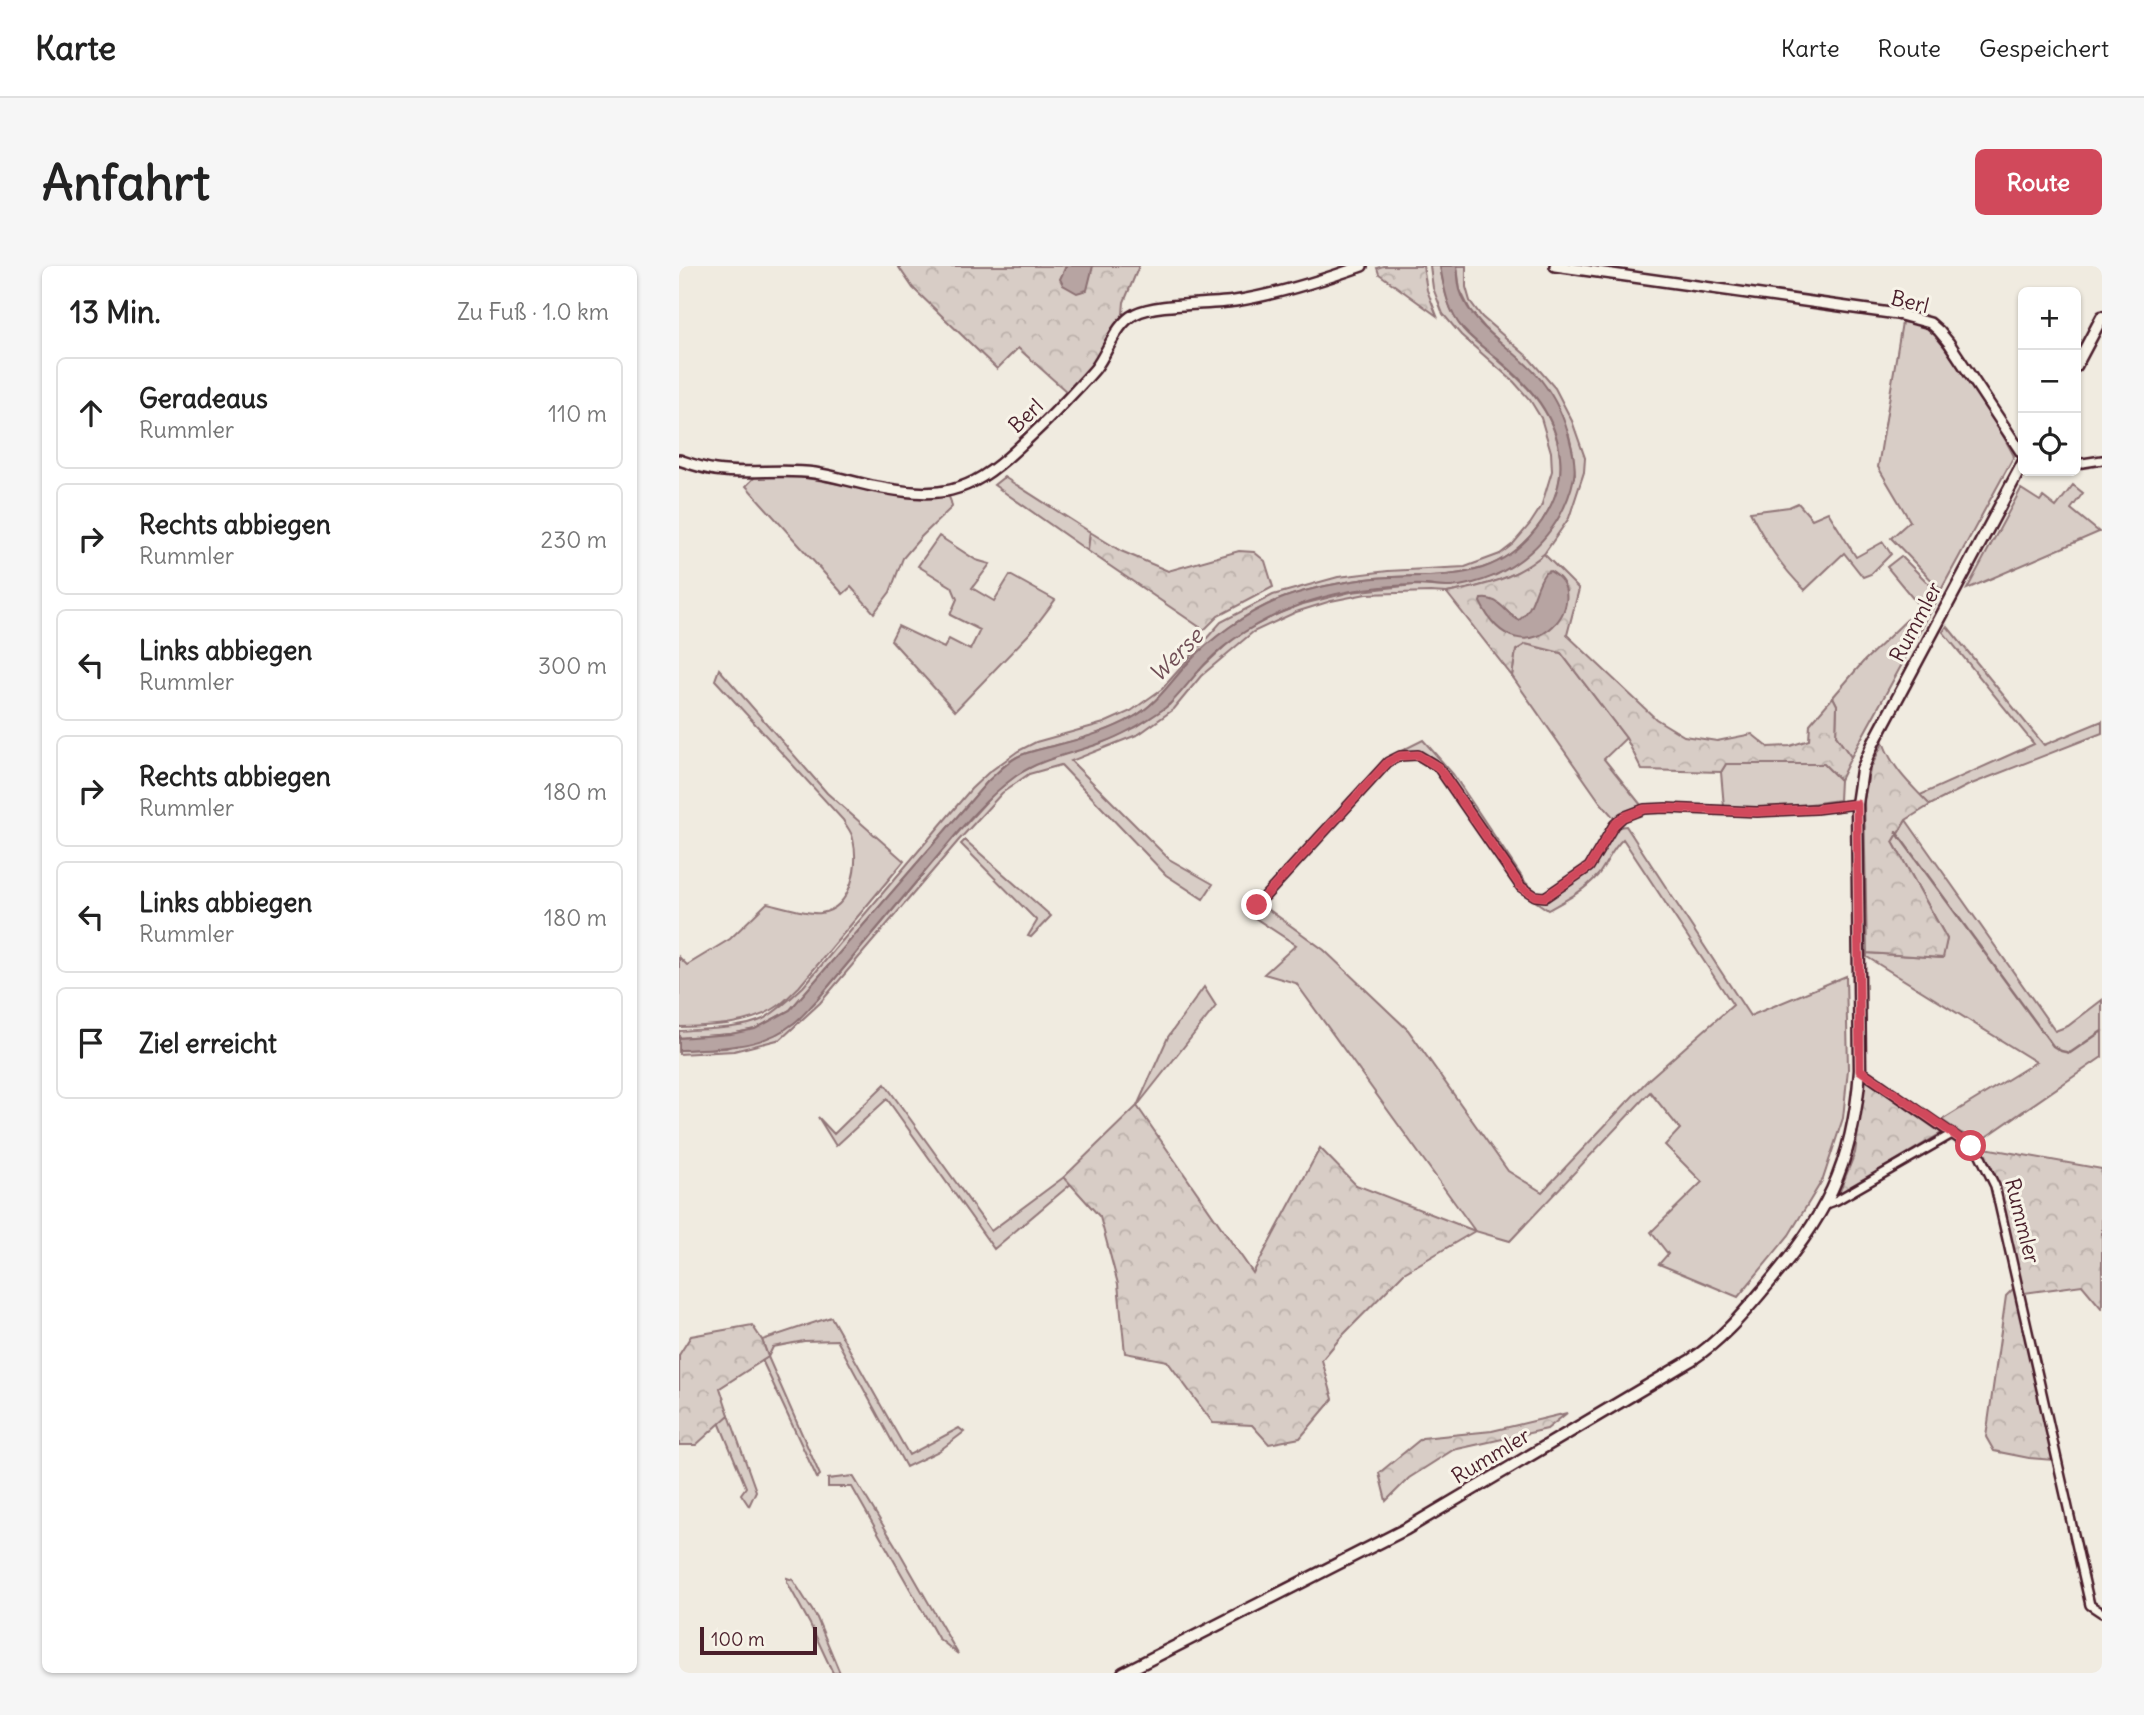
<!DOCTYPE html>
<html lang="de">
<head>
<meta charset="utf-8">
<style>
  body { margin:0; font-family:Delius,sans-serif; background:#f6f6f6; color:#222 }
  .controls { position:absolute; right:21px; top:21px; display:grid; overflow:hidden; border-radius:10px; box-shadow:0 2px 5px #0004 }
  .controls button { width:63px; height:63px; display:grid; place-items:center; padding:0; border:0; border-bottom:2px solid #e0e0e0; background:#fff; color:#222; font:35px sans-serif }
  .scale { position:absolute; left:21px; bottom:18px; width:117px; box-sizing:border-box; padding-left:7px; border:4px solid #4a1f2b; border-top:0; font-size:19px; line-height:24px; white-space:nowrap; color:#4a1f2b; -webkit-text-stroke:5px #f7f3e8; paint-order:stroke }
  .stop { position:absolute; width:21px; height:21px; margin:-16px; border:5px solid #d1495b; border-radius:50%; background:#fff }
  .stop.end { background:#d1495b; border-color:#fff; box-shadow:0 2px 7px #0008 }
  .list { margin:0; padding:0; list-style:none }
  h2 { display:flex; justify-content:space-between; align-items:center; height:91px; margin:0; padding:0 28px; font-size:30px }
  h2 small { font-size:23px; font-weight:400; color:#767676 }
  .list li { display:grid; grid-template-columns:46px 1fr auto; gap:21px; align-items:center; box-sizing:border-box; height:112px; margin:0 14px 14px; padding:0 14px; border:2px solid #e0e0e0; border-radius:10px }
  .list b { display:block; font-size:26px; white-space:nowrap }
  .list p { margin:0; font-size:23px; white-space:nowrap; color:#767676 }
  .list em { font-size:23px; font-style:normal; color:#767676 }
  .icon { flex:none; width:38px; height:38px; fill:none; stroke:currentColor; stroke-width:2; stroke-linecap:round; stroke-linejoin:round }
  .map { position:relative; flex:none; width:1423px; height:1407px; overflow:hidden; border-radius:10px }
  header { display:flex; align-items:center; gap:42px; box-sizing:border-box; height:98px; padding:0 35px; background:#fff; border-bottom:2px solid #e0e0e0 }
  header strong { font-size:33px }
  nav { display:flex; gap:38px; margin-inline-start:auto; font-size:24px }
  .intro { display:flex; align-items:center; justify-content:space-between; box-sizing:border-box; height:168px; padding:0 42px }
  h1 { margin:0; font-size:49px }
  .button { padding:18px 32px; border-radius:10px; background:#d1495b; color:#fff; font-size:24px; font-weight:700 }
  main { display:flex; gap:42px; padding:0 42px }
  aside { flex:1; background:#fff; border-radius:10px; box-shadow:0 2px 5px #0004 }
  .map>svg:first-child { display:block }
  .green { fill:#d8cdc6; stroke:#917678; stroke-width:2 }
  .forest { fill:url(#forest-crowns); stroke:#917678; stroke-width:2 }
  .water { fill:#b7a4a2; stroke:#8b6f72; stroke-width:2 }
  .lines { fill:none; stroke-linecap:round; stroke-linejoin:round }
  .stream { stroke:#8b6f72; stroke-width:2.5 }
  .minor-casing { stroke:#4a1f2b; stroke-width:12 }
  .tertiary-casing { stroke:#4a1f2b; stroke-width:14 }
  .secondary-casing { stroke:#4a1f2b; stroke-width:15 }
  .minor { stroke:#f7f3e8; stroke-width:7 }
  .tertiary { stroke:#f7f3e8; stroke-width:9 }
  .secondary { stroke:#f7f3e8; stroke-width:10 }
  .route { stroke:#d1495b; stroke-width:9 }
  .labels { text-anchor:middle; stroke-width:6; stroke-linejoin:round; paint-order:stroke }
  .street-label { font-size:21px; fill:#4a1f2b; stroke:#f7f3e8 }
  .water-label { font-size:23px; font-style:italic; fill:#704e55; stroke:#f7f3e8 }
</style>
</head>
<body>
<header>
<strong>Karte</strong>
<nav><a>Karte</a><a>Route</a><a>Gespeichert</a></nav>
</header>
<div class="intro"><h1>Anfahrt</h1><a class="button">Route</a></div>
<main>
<aside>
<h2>13 Min.<small>Zu Fuß · 1.0 km</small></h2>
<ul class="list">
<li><svg class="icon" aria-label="ahead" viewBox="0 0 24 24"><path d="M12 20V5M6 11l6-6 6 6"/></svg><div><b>Geradeaus</b><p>Rummler</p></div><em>110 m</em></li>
<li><svg class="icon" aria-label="right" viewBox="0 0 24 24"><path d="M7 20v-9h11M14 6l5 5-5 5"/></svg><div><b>Rechts abbiegen</b><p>Rummler</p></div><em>230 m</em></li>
<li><svg class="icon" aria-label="left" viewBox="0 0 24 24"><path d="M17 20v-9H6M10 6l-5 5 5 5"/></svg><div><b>Links abbiegen</b><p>Rummler</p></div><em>300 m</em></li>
<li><svg class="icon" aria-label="right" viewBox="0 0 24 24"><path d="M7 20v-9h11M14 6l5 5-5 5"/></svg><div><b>Rechts abbiegen</b><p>Rummler</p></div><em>180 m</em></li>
<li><svg class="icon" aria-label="left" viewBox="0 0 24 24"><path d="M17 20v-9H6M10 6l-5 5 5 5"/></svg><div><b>Links abbiegen</b><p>Rummler</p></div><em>180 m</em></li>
<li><svg class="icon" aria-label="arrive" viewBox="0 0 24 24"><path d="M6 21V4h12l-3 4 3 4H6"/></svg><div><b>Ziel erreicht</b></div></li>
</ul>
</aside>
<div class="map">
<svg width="1423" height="1407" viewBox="0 0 1423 1407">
  <defs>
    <pattern id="forest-crowns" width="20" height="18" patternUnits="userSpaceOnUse" patternTransform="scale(1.75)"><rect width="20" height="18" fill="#d8cdc6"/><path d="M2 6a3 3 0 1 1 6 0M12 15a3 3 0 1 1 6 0" fill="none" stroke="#bbb0aa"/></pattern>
  </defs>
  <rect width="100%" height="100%" fill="#f0ebe0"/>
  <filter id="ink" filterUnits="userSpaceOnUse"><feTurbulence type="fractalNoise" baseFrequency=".0143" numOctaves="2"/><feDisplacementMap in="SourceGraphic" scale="14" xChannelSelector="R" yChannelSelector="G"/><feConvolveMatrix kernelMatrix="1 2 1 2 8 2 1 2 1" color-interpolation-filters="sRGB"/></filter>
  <g filter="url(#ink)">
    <path class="green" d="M751 0H761C765 23 769 45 785 64 792 73 803 80 812 88 845 116 876 144 881 190 884 214 876 236 863 255 815 324 758 305 687 313 658 317 626 323 599 334 567 347 532 372 509 397 491 417 477 439 453 452 430 465 403 473 378 479 364 483 350 485 338 491 327 497 318 507 309 515L111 744 76 763 52 768 0 772V765C23 763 64 763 84 753 99 745 111 733 124 721L292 523 309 507 339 485 357 476 425 457 452 445 483 423 542 356 594 329 659 311 709 305 786 301 821 288 834 278 851 258 862 241 873 205 872 186 862 152 851 134 835 116 782 69 764 48 754 22Z
      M778 0H787V21L791 35 803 51 849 91 876 122 893 155 906 192 905 206 890 252 865 288 849 301 819 315 793 322 768 327 751 326 687 328 652 335 617 346 574 366 522 410 495 443 460 468 392 495 490 593 534 618 524 633 487 609 382 499 350 508 323 527 280 574 141 737 102 773 55 785 0 788V784L47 782 115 757 138 734 276 570 316 526 339 508 363 495 422 477 457 461 490 439 518 406 558 369 596 349 624 338 672 326 735 319 770 321 795 316 817 309 835 298 896 209 894 188 890 169 861 113 806 62 791 44 781 24Z
      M1223 56 1245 59 1256 67 1320 162 1335 190 1262 324 1212 272 1231 255 1199 201Z
      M104 208 219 228 252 231 265 229 270 231 272 236 273 241 242 271 224 292 211 326 195 347 172 321 164 328 67 220 78 209Z
      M325 211 411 266 409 285 315 219Z
      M1394 219 1404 227 1392 243 1420 266 1288 323 1342 223 1361 235 1364 231 1377 241Z
      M1119 237 1133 253 1149 246 1177 291 1204 276 1212 288 1192 308 1184 311 1165 287 1126 324C1102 301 1086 275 1071 246L1110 241Z
      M260 270 297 294 311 298 293 322 315 335 331 309 376 334 351 367 276 445 212 374 219 360 265 382 270 373 291 384 301 364 271 349 278 333 273 321 239 300Z
      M1222 290 1261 329 1172 491 1157 470 1158 439 1154 431 1184 396 1241 341 1208 301Z
      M1268 360 1365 479 1423 455V467L1290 519 1251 539 1241 529 1355 478 1264 366Z
      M847 378 882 387 947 472 925 493 962 539 935 552 921 536 833 410 837 384Z
      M40 403 148 527 225 595 120 721C113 727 107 735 99 740 72 759 32 760 0 761V691L8 699 51 673 88 637C103 640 128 649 142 647 173 642 180 599 174 573 173 566 167 560 164 554L36 414Z
      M744 474 774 508 847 617 857 625H852L844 619 758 496 746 488 720 486Z
      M1047 498H1145L1161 514 1160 534 1102 542 1045 541 1042 506Z
      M1227 554 1376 765 1389 760 1423 734V791L1301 875 1282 867 1263 854 1357 796 1188 691V687L1263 692 1268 673 1214 576Z
      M947 560 1071 750 1167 710 1169 803 1164 852 1144 913 1110 969 1059 1031 980 998 989 988 972 966 1023 916 986 879 1001 863 971 826 831 975 796 965 617 717 585 708 617 679 573 650 582 638 645 684 729 764 829 905 863 926 970 813 1054 739 944 573C933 583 928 597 919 609 905 625 887 634 869 644L856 635 866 634 873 631 914 600 938 561Z
      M286 574 372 650 352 671 349 670 358 655 282 578Z
      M525 721 537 740 458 840 489 771Z
      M206 818 312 965 385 911 392 918 315 983 208 833 157 880 139 851 155 868Z
      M152 1051 230 1189 280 1162 285 1166 260 1185 227 1201 158 1074 125 1075 94 1081 89 1091 141 1209 138 1212 83 1094 89 1090 83 1074Z
      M50 1149 77 1225 70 1240 62 1228 67 1221 40 1156Z
      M174 1210 221 1287 279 1388 259 1372 173 1221H149V1213Z
      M108 1312 114 1314 138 1352 161 1407H154L131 1358 108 1316Z"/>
    <path class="forest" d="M219 0H460L445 36 444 48 407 110 389 127 339 82 318 103 234 22Z
      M704 0H744L748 24 758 50 700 8 698 2Z
      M411 266 442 285 489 305 560 285 575 286 586 295 594 321 539 350 525 364 409 285Z
      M865 288 900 323 888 369 977 453 1005 470 1038 475 1073 468 1089 481 1111 480 1130 474 1131 458 1154 431 1158 439 1157 470 1172 491 1161 514 1145 498H1047L1042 506 963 504 947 472 882 387 847 378 837 384 833 410 768 327C805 320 835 313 865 288Z
      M1204 476C1215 505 1231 518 1251 539L1227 554 1214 576 1268 673 1264 692 1188 687 1185 533 1191 504Z
      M1186 814 1264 866 1159 929 1176 887Z
      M458 840 574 1007 641 882 677 919 796 965 725 1007 662 1071 643 1094 654 1133 621 1172 590 1178 573 1159 534 1157 488 1095 446 1087 439 1018 421 951 385 911Z
      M1300 881 1423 903V1043L1403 1019 1338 1028 1374 1194 1350 1192 1315 1185 1307 1171 1327 1030 1341 1016 1318 918Z
      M73 1059 83 1074 89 1091 41 1122 50 1149 17 1179H0V1089L12 1070Z
      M888 1147 868 1163 774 1184 730 1212 707 1235 700 1207 743 1172 813 1165Z"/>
    <path class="water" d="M387 0H414L408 24 398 27 384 19 381 13Z
      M761 0H778C779 8 779 17 781 24 793 64 838 83 862 114 876 132 886 153 891 175 894 186 897 200 895 211 883 270 831 316 771 321 759 321 746 318 734 319 697 320 655 326 620 339 581 354 546 374 519 406 508 418 499 432 486 442 466 456 445 469 422 477 393 488 363 492 337 510 302 535 275 571 248 603 211 647 175 690 138 734 130 742 123 751 115 757 83 783 39 782 0 784V772L52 768 76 763 111 744 309 515C318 507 327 497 338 491 350 485 364 483 378 479 403 473 430 465 453 452 477 439 491 417 509 397 532 372 567 347 599 334 626 323 658 317 687 313 758 305 815 324 863 255 876 235 884 214 881 190 877 149 851 120 821 95 809 85 795 75 784 63 769 46 765 23 761 0Z
      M871 305C922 333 842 422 801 336L802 333C821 330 826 348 840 354 856 342 855 322 866 307Z"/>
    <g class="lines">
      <path class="stream" d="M1217 566 1374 780 1382 785 1391 787 1423 765"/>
      <defs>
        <path id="minor" d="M1397 198 1423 194
          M578 639 709 496 721 490 739 489 759 501 842 621 856 630 866 631 910 601 935 559 944 551 965 543 987 542 1078 546 1137 543 1178 538
          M1273 868 1300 887 1316 920 1411 1339 1423 1347
          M1147 938 1158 934 1273 868 1181 804"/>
        <path id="tertiary" d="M876 0 1218 48 1251 57 1260 65 1270 77 1344 189
          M0 194C12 198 23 202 36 204 69 209 103 202 136 207 155 210 174 216 193 220 260 233 288 230 338 183 353 169 367 156 380 142 392 129 405 116 416 103 430 85 436 58 456 48 476 37 530 39 556 35 600 28 641 15 683 0"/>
        <path id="secondary" d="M1397 100 1423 51
          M444 1407 727 1263 1012 1094C1041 1075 1062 1050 1084 1024 1146 951 1174 902 1181 804L1178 538 1183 504 1194 478 1344 197"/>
      </defs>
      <use href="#minor" class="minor-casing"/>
      <use href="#tertiary" class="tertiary-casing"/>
      <use href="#secondary" class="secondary-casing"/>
      <use href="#minor" class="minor"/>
      <use href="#tertiary" class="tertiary"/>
      <use href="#secondary" class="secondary"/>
    </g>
  </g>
  <g class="lines" filter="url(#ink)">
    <path class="route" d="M578 639 709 496 721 490 739 489 759 501 842 621 856 630 866 631 910 601 935 559 944 551 965 543 987 542 1078 546 1137 543 1178 538 1181 804 1292 880"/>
  </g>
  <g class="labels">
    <g class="street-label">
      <text transform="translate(1231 36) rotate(14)" y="7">Berl</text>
      <text transform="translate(347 150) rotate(-44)" y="7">Berl</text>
      <text transform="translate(1237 356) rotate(-62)" y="7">Rummler</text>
      <text transform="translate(1343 955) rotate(76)" y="7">Rummler</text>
      <text transform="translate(812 1190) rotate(-31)" y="7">Rummler</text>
    </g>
    <g class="water-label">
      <text transform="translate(497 389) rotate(-45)" y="8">Werse</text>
    </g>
  </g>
</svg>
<div class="controls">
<button>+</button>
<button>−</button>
<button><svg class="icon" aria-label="locate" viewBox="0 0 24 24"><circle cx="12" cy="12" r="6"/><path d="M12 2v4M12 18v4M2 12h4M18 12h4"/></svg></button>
</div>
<div class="scale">100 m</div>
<div class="stop" style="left:1292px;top:880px"></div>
<div class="stop end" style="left:578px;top:639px"></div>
</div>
</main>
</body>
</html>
